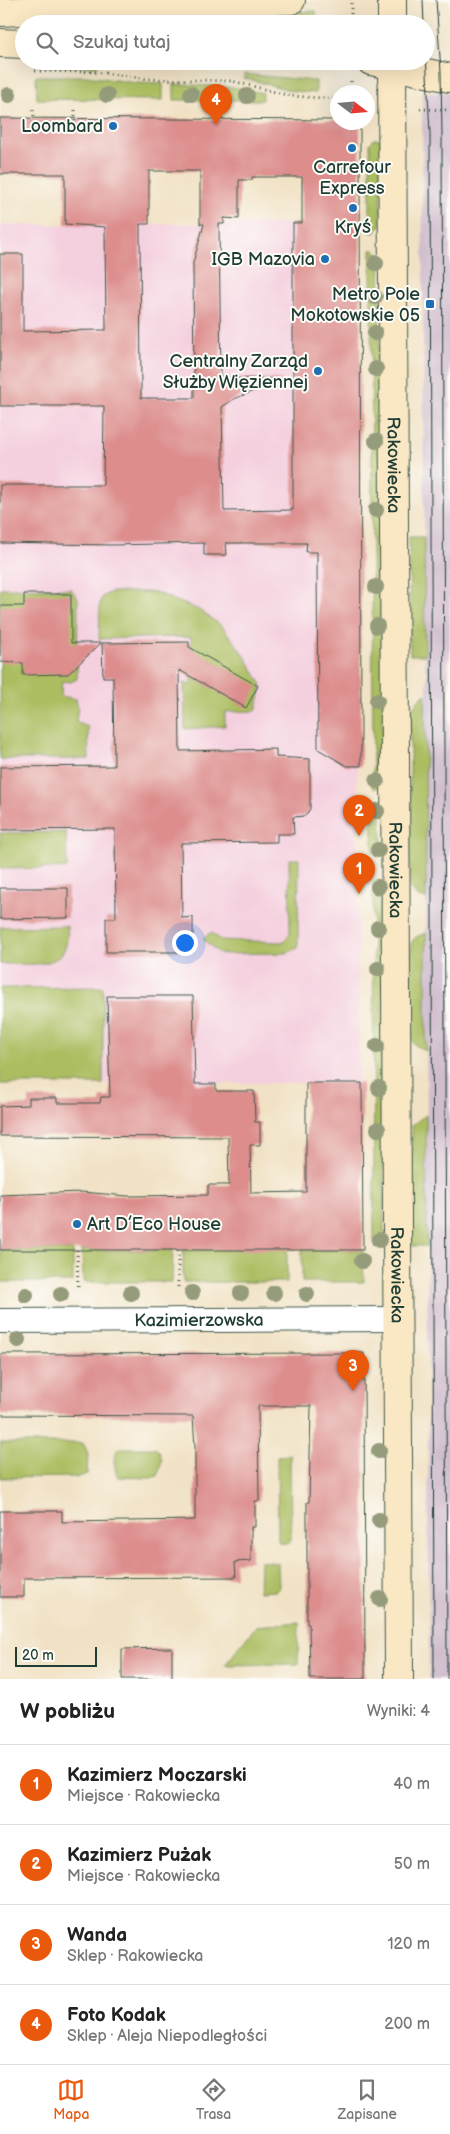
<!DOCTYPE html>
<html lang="pl">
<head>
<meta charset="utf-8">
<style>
  body { margin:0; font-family:"Balsamiq Sans",sans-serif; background:#f6f6f6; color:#222 }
  .compass { position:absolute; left:330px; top:85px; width:45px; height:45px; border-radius:50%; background:#fff; box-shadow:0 5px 20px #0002; rotate:106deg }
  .scale { position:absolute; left:15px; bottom:12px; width:82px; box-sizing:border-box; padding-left:5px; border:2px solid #1f3d34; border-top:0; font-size:14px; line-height:18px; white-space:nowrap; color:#1f3d34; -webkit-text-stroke:4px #fdfcf7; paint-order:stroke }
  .you { position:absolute; left:184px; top:942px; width:18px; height:18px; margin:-12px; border:4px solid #fff; border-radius:50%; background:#1a73e8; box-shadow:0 0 0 8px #1a73e833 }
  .badge { display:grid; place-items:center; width:32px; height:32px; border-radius:50%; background:#ea580c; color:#fff; font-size:16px; font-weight:700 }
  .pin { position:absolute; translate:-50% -41px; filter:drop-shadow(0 1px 2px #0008) }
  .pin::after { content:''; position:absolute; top:26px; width:18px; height:15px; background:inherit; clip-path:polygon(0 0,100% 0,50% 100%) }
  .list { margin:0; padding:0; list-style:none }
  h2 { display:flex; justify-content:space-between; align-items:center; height:65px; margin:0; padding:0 20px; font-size:21px }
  h2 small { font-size:16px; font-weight:400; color:#767676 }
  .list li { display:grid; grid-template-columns:32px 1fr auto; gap:15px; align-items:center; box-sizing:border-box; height:80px; padding:0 20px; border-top:1px solid #e0e0e0 }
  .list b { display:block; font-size:19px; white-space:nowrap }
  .list p { margin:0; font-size:16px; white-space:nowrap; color:#767676 }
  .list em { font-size:16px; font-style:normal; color:#767676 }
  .icon { flex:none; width:28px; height:28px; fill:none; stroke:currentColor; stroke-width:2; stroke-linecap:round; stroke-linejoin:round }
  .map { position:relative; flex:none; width:450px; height:1679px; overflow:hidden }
  .search { position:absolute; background:#fff; box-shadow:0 5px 20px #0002; left:15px; right:15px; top:15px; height:55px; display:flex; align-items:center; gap:12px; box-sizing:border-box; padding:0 18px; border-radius:28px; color:#767676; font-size:19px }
  .sheet { height:385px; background:#fff }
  nav { display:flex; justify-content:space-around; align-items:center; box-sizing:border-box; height:70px; border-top:1px solid #e0e0e0; background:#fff; font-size:14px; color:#767676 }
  nav a { display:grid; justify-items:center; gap:2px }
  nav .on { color:#ea580c }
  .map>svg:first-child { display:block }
  .built { fill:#f4cfde }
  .industrial { fill:#d0bdce }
  .green { fill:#abbd60; stroke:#657d4a }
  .building { fill:#dc8d8c; fill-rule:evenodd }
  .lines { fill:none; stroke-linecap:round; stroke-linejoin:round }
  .street-casing { stroke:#3e564a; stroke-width:26 }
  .secondary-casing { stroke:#3e564a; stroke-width:30 }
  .path { stroke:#3e564a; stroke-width:3; stroke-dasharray:1 4; stroke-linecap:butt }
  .street { stroke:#fff; stroke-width:24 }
  .secondary { stroke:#fae7c3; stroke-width:28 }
  .tram { stroke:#1f3d34; stroke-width:1 }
  .tree { fill:#959c7c }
  .poi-dot { fill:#1f6fb2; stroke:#fdfcf7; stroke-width:2 }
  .labels { text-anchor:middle; stroke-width:4; stroke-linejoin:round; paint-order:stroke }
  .poi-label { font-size:18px; fill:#1f3d34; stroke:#fdfcf7; text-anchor:end }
  .street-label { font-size:18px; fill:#1f3d34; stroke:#fdfcf7 }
</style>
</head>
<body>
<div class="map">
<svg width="450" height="1679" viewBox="0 0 450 1679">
  <rect width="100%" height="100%" fill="#fdfcf7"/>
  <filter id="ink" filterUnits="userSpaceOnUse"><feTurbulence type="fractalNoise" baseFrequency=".02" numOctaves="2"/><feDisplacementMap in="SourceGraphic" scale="10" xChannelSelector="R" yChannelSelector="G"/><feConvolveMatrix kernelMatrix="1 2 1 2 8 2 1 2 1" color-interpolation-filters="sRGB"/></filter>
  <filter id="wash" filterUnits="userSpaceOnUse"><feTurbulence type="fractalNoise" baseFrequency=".0096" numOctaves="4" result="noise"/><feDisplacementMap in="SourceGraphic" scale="20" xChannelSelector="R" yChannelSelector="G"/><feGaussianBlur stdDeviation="1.12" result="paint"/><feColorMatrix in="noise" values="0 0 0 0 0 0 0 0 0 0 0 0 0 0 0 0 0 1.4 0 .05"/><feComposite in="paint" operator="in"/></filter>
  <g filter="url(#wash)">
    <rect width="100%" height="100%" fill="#f1e2c5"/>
    <path class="built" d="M359 223 361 765 358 766 357 773 359 1083 0 1084V225Z"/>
    <path class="industrial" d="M450 92V658H448L450 736V1679H429L425 694 427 693V670H425L422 93Z"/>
    <path class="green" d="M316 11V24H31L50 23Z
      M37 61H86L98 64 97 67 36 66Z
      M244 74 316 81V93L293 91 244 78Z
      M36 76H87L137 83 163 84V100L37 99Z
      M174 84 232 87 263 93 262 100H174Z
      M374 139H381V226L374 233 370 232V143Z
      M371 250H374L381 256 379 344 382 587 380 591 382 598 383 783 378 788H373Z
      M409 537H424L425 655H410Z
      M0 588 71 589 78 598 77 679 71 682 62 681 61 696 76 699 78 707 76 722 88 727 89 759H0Z
      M111 592H155L199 610 222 626 245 656 262 685 256 711 225 712V726L185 729 184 683 191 685V637L99 639 100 603 103 596Z
      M425 694V699L426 899 419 897 410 889V709Z
      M372 804H378L383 808 381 818 383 854H375L373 851Z
      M66 832 67 868 0 869V833Z
      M289 859H299L298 948 286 953 220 954 203 939 211 932 220 940 283 942 290 933Z
      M376 880 383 881 381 900 383 905 382 1141 384 1145V1246H378L374 1243 373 884Z
      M67 926C72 973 32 963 0 964V927Z
      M426 933V1051L415 1045 411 1039V943L416 937Z
      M103 987V1084H0V988Z
      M426 1115 427 1246H412V1125Z
      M287 1249V1282H183V1250Z
      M1 1250H73V1282H0Z
      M82 1250H173L172 1282H83Z
      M302 1250H363L364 1282H302Z
      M0 1443H83L88 1453 87 1474 78 1477 0 1478Z
      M120 1448H155L159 1451 162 1460 158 1476 150 1478 118 1477C114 1468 111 1454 120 1448Z
      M290 1455 291 1539 289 1543H280L278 1540 277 1456Z
      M260 1561 278 1563 279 1588 276 1591 259 1592Z
      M299 1622 298 1664 225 1665 256 1626Z"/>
    <g id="blocks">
      <path class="building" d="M0 118 338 120V122H360L361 766H347L318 749 317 552H306L307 543H226L227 555H204V543L111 545 0 543V485H103L104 406H0V254H23V331L106 330 105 227 65 224V174H0ZM149 171H200V224H204L193 263 194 398H141L140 224H149ZM252 177H302V223H293V510L224 511 222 407 234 399 283 379 221 378 219 224H224V218L239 219V180H252Z
        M24 594H71V643H101L68 674 23 675V663L0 662V606H24Z
        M189 642V647L258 686 246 708 179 670 180 751 276 749V757L310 759V809L305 816 293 817 294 834H277V842L181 843 182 918 193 917V952H106V918H116L115 829 0 830V767L114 766 113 677H103L102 643Z
        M0 888H68V918L0 919Z
        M107 996H193L195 1084H216V1091H254L255 1122H260V1145H250L251 1193 306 1192V1083H362L363 1250H0V1195L82 1192 128 1196 208 1195V1185H229L228 1137 0 1136V1106L29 1105V1098H57V1103H100L101 1097H110Z
        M364 1353 365 1679H310L309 1624H307V1502H309L311 1406H258L259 1501H255V1527H251V1561L235 1562 236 1577 24 1578V1597H0V1511H62V1522L195 1520V1447L193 1416 0 1415V1354Z
        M172 1648V1679H122V1649Z"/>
    </g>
  </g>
  <g filter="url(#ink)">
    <use href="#blocks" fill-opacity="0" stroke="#3e564a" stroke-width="1"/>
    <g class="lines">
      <defs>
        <g id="street">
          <path id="s1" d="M0 1321 397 1319"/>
        </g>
        <g id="secondary">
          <path d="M0 12 291 0"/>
          <path d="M392 24V0"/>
          <path d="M0 43 24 44"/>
          <path d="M371 61 450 78"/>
          <path id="s2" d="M392 61 399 1679"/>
        </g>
      </defs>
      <use href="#street" class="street-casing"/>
      <use href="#secondary" class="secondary-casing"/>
      <path class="path" d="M351 24V0
        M35 71 96 72 148 79 232 81 291 96 338 99
        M351 81V92
        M420 109 450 110
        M33 110 34 118
        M75 110V121
        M77 1250 78 1287
        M178 1287V1250"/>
      <use href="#street" class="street"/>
      <use href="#secondary" class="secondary"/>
      <path class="tram" d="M423 0 424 24
        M436 0 441 72 442 135 447 1679
        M426 53 430 134 434 1679"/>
    </g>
    <g class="tree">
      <circle cx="191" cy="94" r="8"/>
      <circle cx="9" cy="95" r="8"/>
      <circle cx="107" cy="95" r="8"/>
      <circle cx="247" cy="96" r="8"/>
      <circle cx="376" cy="263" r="8"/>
      <circle cx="375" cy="297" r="8"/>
      <circle cx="375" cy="333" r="8"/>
      <circle cx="376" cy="369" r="8"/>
      <circle cx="376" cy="441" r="8"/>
      <circle cx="376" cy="510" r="8"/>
      <circle cx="376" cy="587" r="8"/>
      <circle cx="377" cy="626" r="8"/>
      <circle cx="377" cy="701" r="8"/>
      <circle cx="377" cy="781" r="8"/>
      <circle cx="377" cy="811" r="8"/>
      <circle cx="378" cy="850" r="8"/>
      <circle cx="378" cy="887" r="8"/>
      <circle cx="378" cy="928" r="8"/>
      <circle cx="378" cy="969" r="8"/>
      <circle cx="377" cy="1046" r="8"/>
      <circle cx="379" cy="1088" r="8"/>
      <circle cx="378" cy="1129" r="8"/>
      <circle cx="379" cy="1240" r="8"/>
      <circle cx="362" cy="1261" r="8"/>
      <circle cx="131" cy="1293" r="8"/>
      <circle cx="192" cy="1293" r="8"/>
      <circle cx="241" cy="1293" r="8"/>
      <circle cx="274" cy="1293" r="8"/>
      <circle cx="61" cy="1294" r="8"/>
      <circle cx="307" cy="1294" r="8"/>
      <circle cx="26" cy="1295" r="8"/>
      <circle cx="18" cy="1340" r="8"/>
      <circle cx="379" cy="1451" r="8"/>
      <circle cx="379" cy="1520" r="8"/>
      <circle cx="380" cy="1599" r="8"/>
    </g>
  </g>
  <g class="poi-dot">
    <circle cx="113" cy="126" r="5"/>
    <circle cx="352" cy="148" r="5"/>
    <circle cx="353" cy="208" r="5"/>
    <circle cx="325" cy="259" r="5"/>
    <rect x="425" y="299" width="10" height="10" rx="2.5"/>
    <circle cx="318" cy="371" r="5"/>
    <circle cx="77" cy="1224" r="5"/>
  </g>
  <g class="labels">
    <g class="poi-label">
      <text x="103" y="132">Loombard</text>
      <text x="352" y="173" text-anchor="middle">Carrefour<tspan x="352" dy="21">Express</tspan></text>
      <text x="353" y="233" text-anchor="middle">Kryś</text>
      <text x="315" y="265">IGB Mazovia</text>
      <text x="420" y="300">Metro Pole<tspan x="420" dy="21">Mokotowskie 05</tspan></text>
      <text x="308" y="367">Centralny Zarząd<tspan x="308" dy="21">Służby Więziennej</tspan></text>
      <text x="87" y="1230" text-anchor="start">Art D’Eco House</text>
    </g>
    <g class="street-label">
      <text dy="6" stroke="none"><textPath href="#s2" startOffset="404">Rakowiecka</textPath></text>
      <text dy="6" stroke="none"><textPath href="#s2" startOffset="809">Rakowiecka</textPath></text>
      <text dy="6" stroke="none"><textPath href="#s2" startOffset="1214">Rakowiecka</textPath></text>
      <text dy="6" stroke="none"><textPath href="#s1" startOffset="199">Kazimierzowska</textPath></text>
    </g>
  </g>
</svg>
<svg class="compass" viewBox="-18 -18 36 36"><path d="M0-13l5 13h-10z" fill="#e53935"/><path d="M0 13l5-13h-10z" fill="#767676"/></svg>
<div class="scale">20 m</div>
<div class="you"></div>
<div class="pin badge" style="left:359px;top:894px">1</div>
<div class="pin badge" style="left:359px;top:836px">2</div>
<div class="pin badge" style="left:353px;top:1391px">3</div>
<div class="pin badge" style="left:216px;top:125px">4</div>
<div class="search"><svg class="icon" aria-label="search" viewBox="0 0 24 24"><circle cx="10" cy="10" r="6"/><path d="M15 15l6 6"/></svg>Szukaj tutaj</div>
</div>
<section class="sheet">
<h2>W pobliżu<small>Wyniki: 4</small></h2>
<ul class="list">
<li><span class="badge">1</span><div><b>Kazimierz Moczarski</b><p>Miejsce · Rakowiecka</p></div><em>40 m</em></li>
<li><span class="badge">2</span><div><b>Kazimierz Pużak</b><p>Miejsce · Rakowiecka</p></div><em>50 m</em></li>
<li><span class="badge">3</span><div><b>Wanda</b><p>Sklep · Rakowiecka</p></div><em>120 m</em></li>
<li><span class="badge">4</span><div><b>Foto Kodak</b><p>Sklep · Aleja Niepodległości</p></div><em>200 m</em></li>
</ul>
</section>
<nav>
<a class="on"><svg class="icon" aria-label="map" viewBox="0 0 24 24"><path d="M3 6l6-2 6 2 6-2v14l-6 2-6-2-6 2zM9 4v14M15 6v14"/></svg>Mapa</a>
<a><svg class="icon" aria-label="directions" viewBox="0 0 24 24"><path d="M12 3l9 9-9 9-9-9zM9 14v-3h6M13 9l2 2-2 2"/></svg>Trasa</a>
<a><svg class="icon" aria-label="saved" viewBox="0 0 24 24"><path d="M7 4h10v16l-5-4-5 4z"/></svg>Zapisane</a>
</nav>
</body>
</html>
